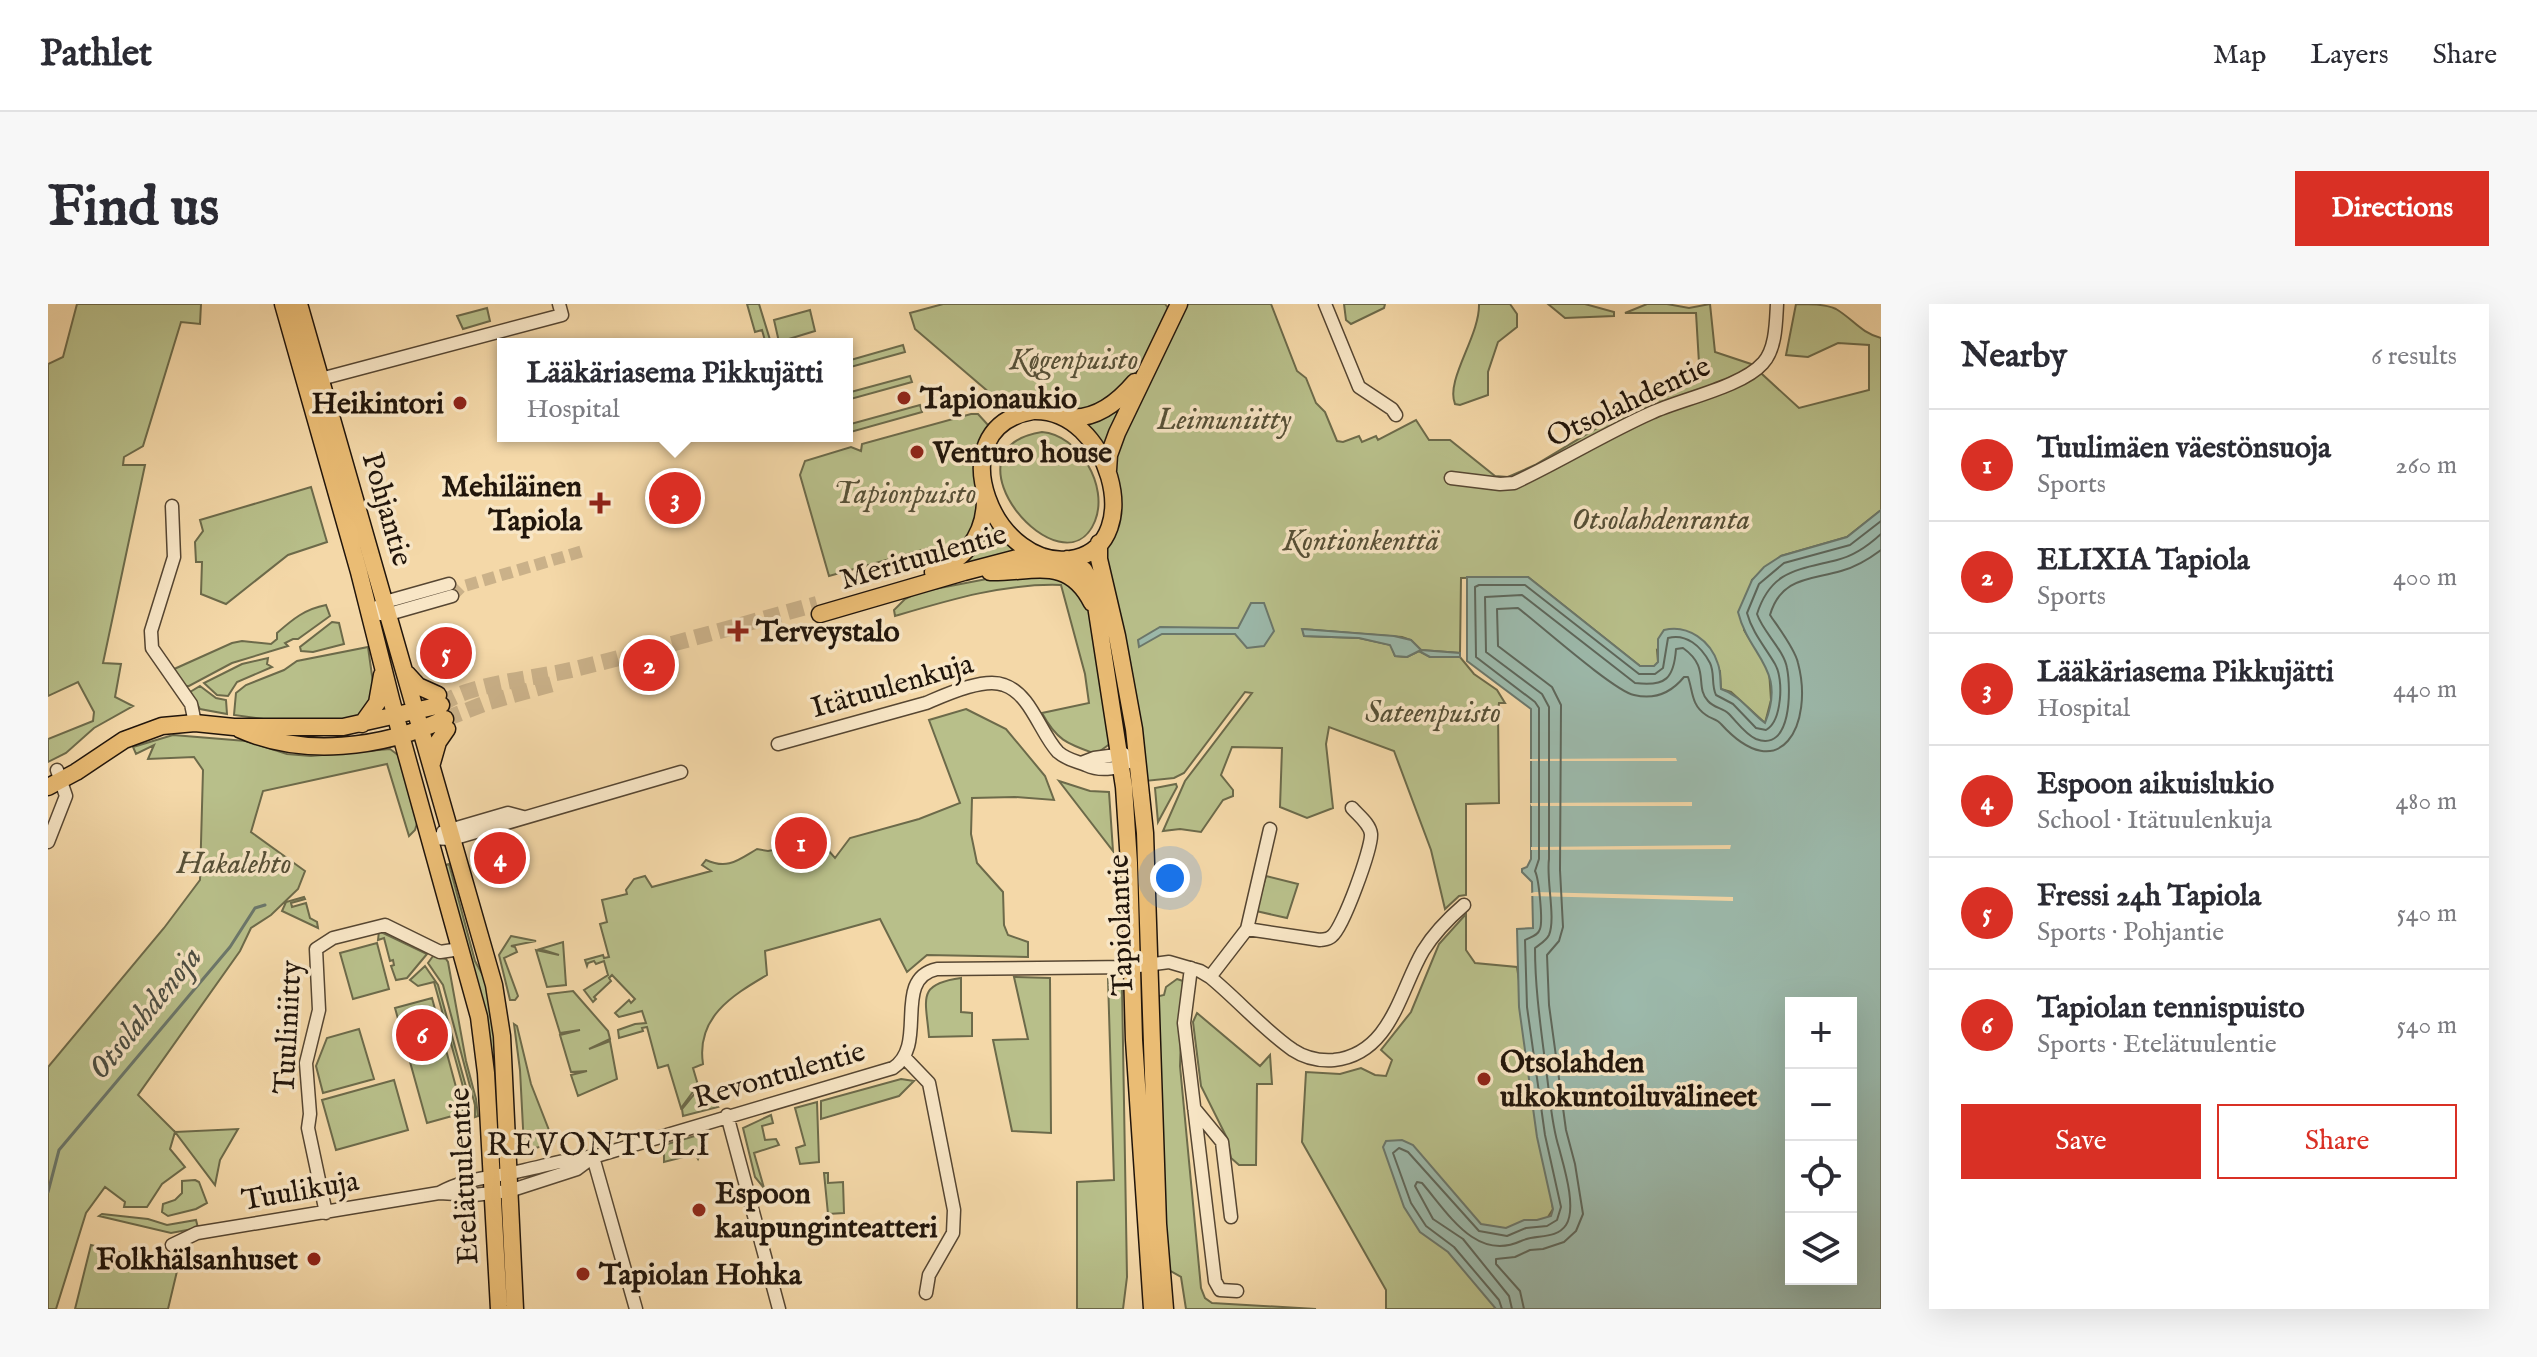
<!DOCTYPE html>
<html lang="en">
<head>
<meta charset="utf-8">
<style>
  body { margin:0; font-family:"IM FELL English",serif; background:#f7f7f7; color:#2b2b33 }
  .controls { position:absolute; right:24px; bottom:24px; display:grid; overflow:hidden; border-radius:0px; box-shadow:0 8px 32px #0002 }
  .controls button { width:72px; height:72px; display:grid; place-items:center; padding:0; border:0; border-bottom:2px solid #e1e1e2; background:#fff; color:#2b2b33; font:40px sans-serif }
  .you { position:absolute; left:1122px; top:574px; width:28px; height:28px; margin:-20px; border:6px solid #fff; border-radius:50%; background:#1a73e8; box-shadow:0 0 0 12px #1a73e833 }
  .badge { display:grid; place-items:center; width:52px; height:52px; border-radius:50%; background:#d93025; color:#fff; font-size:26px; font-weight:700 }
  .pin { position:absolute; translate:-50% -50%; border:4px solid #fff; box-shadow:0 2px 8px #0006 }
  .popup { position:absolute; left:449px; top:34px; width:356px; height:104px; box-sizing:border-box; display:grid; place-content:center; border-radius:0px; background:#fff; filter:drop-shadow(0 2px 6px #0005); font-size:26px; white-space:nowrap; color:#7c7c81 }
  .popup b { font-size:30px; color:#2b2b33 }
  .popup::after { content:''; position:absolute; left:50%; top:100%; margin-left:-16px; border:16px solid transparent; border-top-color:#fff }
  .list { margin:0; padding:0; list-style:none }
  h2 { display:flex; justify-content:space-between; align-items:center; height:104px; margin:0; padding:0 32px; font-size:34px }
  h2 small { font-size:26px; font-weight:400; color:#7c7c81 }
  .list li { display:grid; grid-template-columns:52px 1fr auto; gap:24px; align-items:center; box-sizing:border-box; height:112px; padding:0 32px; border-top:2px solid #e1e1e2 }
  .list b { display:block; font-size:30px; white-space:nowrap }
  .list p { margin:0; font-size:26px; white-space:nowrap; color:#7c7c81 }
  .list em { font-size:26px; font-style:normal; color:#7c7c81 }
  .actions { display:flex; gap:16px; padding:24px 32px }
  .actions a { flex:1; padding:18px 0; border:2px solid #d93025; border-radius:0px; text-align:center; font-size:28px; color:#d93025 }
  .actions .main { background:#d93025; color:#fff }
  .icon { flex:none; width:44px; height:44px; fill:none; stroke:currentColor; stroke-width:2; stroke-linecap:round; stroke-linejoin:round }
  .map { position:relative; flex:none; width:1833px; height:1005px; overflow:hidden; border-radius:0px }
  header { display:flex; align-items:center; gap:48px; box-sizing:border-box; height:112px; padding:0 40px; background:#fff; border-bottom:2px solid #e1e1e2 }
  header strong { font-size:38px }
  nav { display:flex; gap:44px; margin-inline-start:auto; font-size:28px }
  .intro { display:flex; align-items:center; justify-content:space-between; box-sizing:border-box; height:192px; padding:0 48px }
  h1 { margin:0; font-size:56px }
  .button { padding:20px 36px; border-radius:0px; background:#d93025; color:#fff; font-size:28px; font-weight:700 }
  main { display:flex; gap:48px; padding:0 48px }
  aside { flex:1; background:#fff; border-radius:0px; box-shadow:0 8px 32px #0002 }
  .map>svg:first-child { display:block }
  .green { fill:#b8bf8a; stroke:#6c6a4a; stroke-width:2 }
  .water { fill:#9cb9ab; stroke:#6b776b; stroke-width:2; fill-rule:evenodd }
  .pier { fill:#f4d8a8 }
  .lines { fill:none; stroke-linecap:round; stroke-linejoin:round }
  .shore { stroke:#5e675b; stroke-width:2 }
  .stream { stroke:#6b776b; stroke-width:3 }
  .minor-tunnel { stroke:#cab189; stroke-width:12; stroke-dasharray:12 6; stroke-linecap:butt }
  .major-tunnel { stroke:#cab189; stroke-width:16; stroke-dasharray:16 8; stroke-linecap:butt }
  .minor-casing { stroke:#564632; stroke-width:15 }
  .major-casing { stroke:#21150b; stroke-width:19 }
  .minor { stroke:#f8e6c6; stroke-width:12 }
  .major { stroke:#eabc74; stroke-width:16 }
  .poi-dot { fill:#8f2418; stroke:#f8e6c6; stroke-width:3 }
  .labels { text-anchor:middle; stroke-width:7; stroke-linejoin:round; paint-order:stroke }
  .park-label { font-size:30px; font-style:italic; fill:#565037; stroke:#f8e6c6 }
  .poi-label { font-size:30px; font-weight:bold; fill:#21150b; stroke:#f8e6c6; text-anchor:start }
  .street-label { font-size:30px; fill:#21150b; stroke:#f8e6c6 }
  .water-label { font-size:32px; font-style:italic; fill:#4c4e43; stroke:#f8e6c6 }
  .neighbourhood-label { font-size:32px; letter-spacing:2px; fill:#21150b; stroke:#f8e6c6 }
</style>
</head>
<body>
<header>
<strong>Pathlet</strong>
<nav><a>Map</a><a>Layers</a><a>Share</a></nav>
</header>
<div class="intro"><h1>Find us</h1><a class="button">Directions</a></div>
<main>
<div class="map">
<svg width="1833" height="1005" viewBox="0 0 1833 1005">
  <rect width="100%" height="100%" fill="#f4d8a8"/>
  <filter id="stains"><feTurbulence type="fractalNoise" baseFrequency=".0025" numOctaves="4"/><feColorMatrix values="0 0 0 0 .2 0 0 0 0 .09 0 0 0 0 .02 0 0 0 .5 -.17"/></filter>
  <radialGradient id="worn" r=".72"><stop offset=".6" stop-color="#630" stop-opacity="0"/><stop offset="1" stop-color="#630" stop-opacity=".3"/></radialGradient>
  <path class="green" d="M29 0H153L152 20 133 18 95 142 76 153 75 161H97L55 359 73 360 67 393 85 402 46 424 18 449 0 458V435L45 417 46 408 30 378 0 392V60L15 53Z
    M699 0H711L723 39 718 40 714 26 707 28Z
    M895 0H1117L1120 4 1113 24 1087 72 1051 105 961 108 944 101 941 93 943 90 867 25 862 9Z
    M1138 0H1223L1249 67 1258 74 1268 99 1277 108 1289 137 1295 138 1311 132 1314 138 1328 132 1330 136 1368 116 1381 136H1402L1447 172 1460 173 1487 161 1554 121 1603 96 1652 76 1648 9H1577L1599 0H1619L1641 4 1662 0 1667 48 1703 60 1751 104 1821 86V41L1790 39 1760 53 1738 51 1748 0C1761 0 1777 0 1788 5 1805 15 1813 29 1833 34V206L1799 233 1733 252 1704 276 1696 326 1721 366 1723 396 1717 419 1683 388 1673 385 1672 367 1609 346 1610 358 1607 362H1592L1480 273 1413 274 1412 349 1373 346 1363 336 1354 333 1255 325 1256 332 1311 334 1343 341 1347 352 1359 353 1371 347 1382 353H1412L1426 370 1449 386 1457 399H1451L1450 407 1451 499 1418 500V591L1411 592 1397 605 1383 546 1346 447 1281 423 1278 440 1285 504 1259 514 1232 503 1234 444 1184 443 1173 471 1185 486V492L1175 496 1153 528 1132 525 1115 527 1137 477 1204 389 1197 388 1136 469 1126 474 1097 477 1057 257 1067 171V150Z
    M1296 0H1337L1336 4 1303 20 1298 16Z
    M1431 0H1462L1469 10V23L1450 38 1440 68V91L1412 101 1407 100C1397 76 1432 32 1431 0Z
    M1500 0H1537L1566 8V12L1517 14Z
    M439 4 442 17 415 25 409 12Z
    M762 6 767 27 731 38 726 16Z
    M855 41 857 48 799 64V57Z
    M862 72 864 78 799 96V89Z
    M1084 88 1057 147 1036 117Z
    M872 101 874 108 799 129V121Z
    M923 110H930L940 121 942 133 930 219 912 243H885L781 272 752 171 757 157 803 143 813 147 814 140Z
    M994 128C1031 131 1061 182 1047 217 1016 293 887 145 994 128Z
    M263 183 279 238 240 251 178 300 153 290 154 258H148L147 238 155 227 152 216Z
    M941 211 977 246 907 262Z
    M970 269 1012 272 1041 302 1063 439 1048 450C1020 440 1009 437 994 409L1041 399 1037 370 1013 281C957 279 901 296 847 312L846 306 857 295 871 288Z
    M278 301 282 312 250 335H245L237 339 240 342 184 359 141 382H137L124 366 184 339 194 337 223 340 229 335V329C245 315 257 305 278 301Z
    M284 318 291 319 296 340 265 348 253 347 252 343Z
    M320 343 327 393 308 414 246 419 186 411 188 389 198 381 236 366 249 357Z
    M220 354 219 360 224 363 189 378 180 392 169 391 156 379 194 360Z
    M152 382 168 394 178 396 179 410 152 405 142 388Z
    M918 405 958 425 997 472 1006 496 967 493 924 494 923 530 929 559 955 588 956 621 960 631 980 638V653L879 651 859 668 832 615 717 647 719 671C683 692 648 714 655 760L645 764 650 781 633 804 620 761 610 764 599 723 594 724 595 727 571 734 570 726 587 720 598 719 594 707 571 713 567 709 581 696 583 699 587 695 564 671 561 674 563 677 546 693 548 695 545 698 536 686 560 671 556 657 548 660 546 657 540 659 539 662 537 656 555 651 556 654 561 653 552 620 559 618 554 596 579 590 578 586 586 575 597 572 604 583 663 567 654 561 658 556C680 566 690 556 709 545L720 547 772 537 787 554 802 534 871 515 912 499 881 416Z
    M125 431 198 437 239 450 263 452 342 445 350 451 370 516 367 526 361 532 339 460 215 487 203 528 257 567 250 585 223 611 203 624 192 647 90 791 127 828 190 825 172 856 167 881 127 828 122 845 137 863 114 880 99 903H76L77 898 57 883 38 909 8 1005H0V763L116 624 152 576 155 466 146 453 100 455 106 441 88 450 85 443Z
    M1011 477 1042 487 1061 488 1065 547Z
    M1128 480 1129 483 1110 518 1107 484Z
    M401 560 427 657 438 677 446 714 453 842H451L447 781 442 757 394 562Z
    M1218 572 1250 580 1239 614 1208 607Z
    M256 593 257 595 243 599 244 603 258 599 262 614 269 618 270 624 234 607 238 598Z
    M1418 610V646L1427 659 1469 663 1505 905 1445 1000 1448 1005H1338V986L1254 838 1258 768 1292 770 1313 764 1327 771 1338 772 1344 756 1333 746 1363 708 1391 640Z
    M331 627 379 650 359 674 348 676 343 662 346 661 345 656 342 657 336 634 330 636Z
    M463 632 488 637 463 642 467 643 469 648 456 654 470 692 467 696H462L451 651Z
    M515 638 518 681 499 683 488 646 511 651 492 645Z
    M329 639 341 685 305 695 292 649Z
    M385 652 398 655 400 658 418 757 428 795 430 812 427 813V801L395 681 380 659Z
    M377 662 390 681 423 801 422 808 386 678 370 682 362 676Z
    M966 673 1002 674 1003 829 964 827 945 736 980 735Z
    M913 674V708L924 709V732L881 733C878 695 868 680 913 674Z
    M1060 675 1071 678 1074 682 1079 973 1075 1005H1029V878L1066 876Z
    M1129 675 1135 677 1132 762 1153 984 1157 994 1164 999 1268 1005H1138L1133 973 1119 965 1107 693 1116 691 1118 683Z
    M525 687 560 727 562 735 541 745 562 737 569 775 530 792 523 771 539 767 523 768 512 731 532 726 512 729 500 690Z
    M384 694 415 809 379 819 347 704Z
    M1149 709 1212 762 1222 751 1224 780H1209L1208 861H1191L1183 854 1179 834 1153 782 1145 718Z
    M466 720 469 722 483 780 506 839 504 840 483 845 476 843 472 766Z
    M311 725 326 775 275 789 268 762 279 734Z
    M853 775 866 777 851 792 773 815V797Z
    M346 776 360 826 288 846 274 796Z
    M652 783 670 803 635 812 634 805Z
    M769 798 771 858 752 860 748 844 757 841 747 804Z
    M723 811 725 819 714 822 717 836 728 835 731 841 706 849 716 884 707 873 695 824Z
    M657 829 660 832 650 855 647 850 616 858V841Z
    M776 869H780V879L795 878 796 909 780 910Z
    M147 876 151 878 159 899 148 905 120 912 114 908 115 900 127 896 134 889V877Z
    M54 910 100 915 119 921 148 916 150 924 123 929 51 912Z
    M43 941 130 963 120 1005H27Z"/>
  <path class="water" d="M1833 206V1005H1448L1400 948 1372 928 1356 903 1335 843 1338 837 1354 836 1365 841 1433 920 1458 924 1476 916H1489L1503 912 1505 905 1489 833 1471 703 1469 625 1485 624 1484 578 1474 568V565L1479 563 1483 555V405L1419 357V273H1480L1592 362H1606L1610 358V335L1616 326C1640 320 1663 337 1670 360 1673 368 1672 377 1673 385 1692 391 1702 408 1717 419 1739 364 1701 353 1690 308L1704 276 1716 263 1733 252 1799 233ZM1743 699H1803V975H1743Z
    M1203 299H1216L1226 327 1216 342 1199 344 1187 330H1114L1091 343 1090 336 1112 323 1190 324Z
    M1254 325 1346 332 1363 336 1373 346 1412 349V353H1382L1371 347 1359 353 1347 352 1342 341 1311 334 1256 332Z"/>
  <path class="pier" d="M1628 454 1629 457H1482V455Z
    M1644 498V502H1483L1482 499Z
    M1683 541 1682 545 1483 546V543H1487Z
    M1487 588 1685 593V597L1483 592V589Z"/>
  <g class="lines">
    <path class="shore" d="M1454 1005 1451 996 1406 943 1378 922 1363 899 1345 849 1351 844 1360 848 1431 927 1459 932 1478 924 1499 922 1509 916 1513 903 1497 831 1479 703 1477 636C1482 633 1490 632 1492 625 1495 617 1491 575 1487 567L1491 555V404L1487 398 1428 353 1427 283 1431 281H1477L1591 370H1607L1615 364 1620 334C1638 329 1653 342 1662 359 1667 369 1663 381 1668 391L1685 400 1708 424 1718 426C1734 417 1736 375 1727 360 1717 343 1704 328 1699 309L1711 280 1736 259 1802 241 1833 217
      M1464 1005 1461 992 1415 935 1385 915 1367 882 1369 878 1374 879C1400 909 1428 958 1473 937 1487 930 1508 936 1518 921 1529 904 1516 863 1511 844 1503 819 1502 792 1498 765 1493 725 1487 685 1487 644 1492 640 1498 637 1501 631 1508 615 1498 575 1501 555V403L1494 390 1438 348 1437 293 1474 291 1587 379C1618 383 1626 374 1628 345L1635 344C1663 364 1646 382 1660 397 1666 404 1675 404 1681 410 1689 418 1697 430 1708 435 1744 449 1743 384 1739 364 1736 346 1715 328 1709 310 1723 266 1750 266 1789 256 1806 252 1820 242 1833 230
      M1476 1005 1472 987 1448 960V955L1467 953 1482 946 1495 945 1516 938 1528 927 1535 910 1527 860 1518 826 1501 701 1499 651 1511 637 1515 623 1512 566 1513 401 1504 383 1450 342 1449 305 1470 304C1491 320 1566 387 1586 391 1607 396 1623 389 1636 373H1640C1645 387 1643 401 1658 411 1663 415 1669 415 1673 420 1733 486 1766 419 1750 359 1747 345 1730 323 1722 311 1733 273 1762 276 1793 267 1808 263 1821 255 1833 246"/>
    <path class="stream" d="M0 888 11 846 182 643 207 604 217 601"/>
    <path class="minor-tunnel" d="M404 292 413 283 535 247"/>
    <path class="major-tunnel" d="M393 401C419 379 492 374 527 365 608 345 689 322 769 300
      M397 415 441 398 511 378"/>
    <defs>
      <path id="minor" d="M1277 0 1311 83 1344 105 1348 111
        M265 77 514 11 511 0
        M1403 174 1452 180 1466 179C1513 157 1556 130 1603 109 1633 95 1694 83 1715 59 1728 45 1728 18 1729 0
        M124 202 126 253 103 327 104 344 143 400 147 419
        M321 309 337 298 401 280
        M332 310H341L404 292
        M730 440 878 399C897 391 936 373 956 381 983 390 992 429 1010 448 1019 456 1028 457 1038 461 1051 467 1068 466 1080 458
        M1033 459 1046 454 1076 450
        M395 528 460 509 475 513
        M381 534 404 535 633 468
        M0 538 18 492 9 466
        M1199 625 1272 636C1277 635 1280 636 1284 632 1295 624 1324 544 1323 530 1322 520 1311 512 1304 504
        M1143 664 1136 719 1167 977 1172 986 1189 987
        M1162 673 1199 625 1222 525
        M857 754 881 779 906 906 905 929 881 971 878 989
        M1146 804 1174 838 1183 913
        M679 811 731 1005
        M545 853 588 1005
        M391 889C417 874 447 873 477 866 500 861 521 854 545 853L845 764C881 741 843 675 889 665L1083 663 1121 658 1152 667 1162 673C1190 696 1215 725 1245 746 1257 754 1272 757 1286 756 1343 750 1352 686 1375 647 1386 629 1401 614 1416 601
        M278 909 260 824 262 810 258 759 271 706 268 645 285 634 337 621 392 648 412 645
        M124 941 149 929 391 889 426 891 461 887 529 865 545 853"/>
      <path id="major" d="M235 0 311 268 344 399 431 713 438 769 451 1005
        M251 0 446 681 454 732 467 1005
        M985 107C1061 104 1098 237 1028 254 948 273 886 124 985 107Z
        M1019 113C1047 117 1070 98 1087 78
        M1060 166 1061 151 1069 129 1131 0
        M1051 239V255L1069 332 1086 425 1097 529 1110 920 1117 1005
        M1019 255 1036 266 1045 282 1076 483 1081 559 1086 736 1104 1005
        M885 268C918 255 937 231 937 195
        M942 268C985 269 1020 251 1044 299
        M772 310 916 268 981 251 993 252
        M359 370 370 382 390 391
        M314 420 329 399 334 371
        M191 425C255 454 334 444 397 415
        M384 459 390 438 399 425
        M0 483 28 468 76 436 114 422 147 419 186 423H295L393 401"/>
    </defs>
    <use href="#minor" class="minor-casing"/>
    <use href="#major" class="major-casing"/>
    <use href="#minor" class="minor"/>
    <use href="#major" class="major"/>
  </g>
  <g class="poi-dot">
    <circle cx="856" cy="94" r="8"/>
    <circle cx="412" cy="99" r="8"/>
    <circle cx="869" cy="148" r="8"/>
    <path d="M548 187h8v8h8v8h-8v8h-8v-8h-8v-8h8z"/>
    <path d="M686 315h8v8h8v8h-8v8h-8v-8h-8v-8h8z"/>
    <circle cx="1436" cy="775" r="8"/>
    <circle cx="651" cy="906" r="8"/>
    <circle cx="266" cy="955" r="8"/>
    <circle cx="535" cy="970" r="8"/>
  </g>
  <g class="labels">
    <g class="park-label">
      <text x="1026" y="65">Køgenpuisto</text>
      <text x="1176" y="125">Leimuniitty</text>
      <text x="857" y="199">Tapionpuisto</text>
      <text x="1613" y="225">Otsolahdenranta</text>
      <text x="1313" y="246">Kontionkenttä</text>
      <text x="1385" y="418">Sateenpuisto</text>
      <text x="186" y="569">Hakalehto</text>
    </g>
    <g class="poi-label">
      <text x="872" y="104">Tapionaukio</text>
      <text x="396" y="109" text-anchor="end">Heikintori</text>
      <text x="885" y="158">Venturo house</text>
      <text x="534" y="192" text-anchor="end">Mehiläinen<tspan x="534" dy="34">Tapiola</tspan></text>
      <text x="708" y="337">Terveystalo</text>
      <text x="1452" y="768">Otsolahden<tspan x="1452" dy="34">ulkokuntoiluvälineet</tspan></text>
      <text x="667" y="899">Espoon<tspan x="667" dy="34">kaupunginteatteri</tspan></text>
      <text x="250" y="965" text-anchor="end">Folkhälsanhuset</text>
      <text x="551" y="980">Tapiolan Hohka</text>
    </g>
    <g class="street-label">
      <text transform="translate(1580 97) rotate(-25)" y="10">Otsolahdentie</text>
      <text transform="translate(340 205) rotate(74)" y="10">Pohjantie</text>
      <text transform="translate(875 252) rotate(-16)" y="10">Merituulentie</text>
      <text transform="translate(844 381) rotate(-16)" y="10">Itätuulenkuja</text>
      <text transform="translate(1072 621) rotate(-92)" y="10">Tapiolantie</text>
      <text transform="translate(239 723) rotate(-87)" y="10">Tuuliniitty</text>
      <text transform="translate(731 770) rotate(-16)" y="10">Revontulentie</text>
      <text transform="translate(415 872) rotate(-93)" y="10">Etelätuulentie</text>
      <text transform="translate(252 886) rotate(-10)" y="10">Tuulikuja</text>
    </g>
    <g class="water-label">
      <text transform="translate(96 708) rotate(-51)" y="11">Otsolahdenoja</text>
    </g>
    <g class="neighbourhood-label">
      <text x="551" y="851">REVONTULI</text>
    </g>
  </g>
  <rect width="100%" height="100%" filter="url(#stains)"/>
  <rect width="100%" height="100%" fill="url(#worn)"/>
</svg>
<div class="controls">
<button>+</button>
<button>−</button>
<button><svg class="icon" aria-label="locate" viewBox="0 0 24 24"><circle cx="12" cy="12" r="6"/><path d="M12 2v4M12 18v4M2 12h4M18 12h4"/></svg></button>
<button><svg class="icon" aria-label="layers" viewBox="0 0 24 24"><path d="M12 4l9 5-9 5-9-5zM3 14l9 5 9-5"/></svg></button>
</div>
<div class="you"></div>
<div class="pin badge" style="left:753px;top:539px">1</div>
<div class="pin badge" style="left:601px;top:361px">2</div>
<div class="pin badge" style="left:627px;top:194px">3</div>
<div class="popup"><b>Lääkäriasema Pikkujätti</b>Hospital</div>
<div class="pin badge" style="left:452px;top:554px">4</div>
<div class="pin badge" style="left:398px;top:349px">5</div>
<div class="pin badge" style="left:374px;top:731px">6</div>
</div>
<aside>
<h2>Nearby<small>6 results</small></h2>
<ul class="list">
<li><span class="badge">1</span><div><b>Tuulimäen väestönsuoja</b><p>Sports</p></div><em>260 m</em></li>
<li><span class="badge">2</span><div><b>ELIXIA Tapiola</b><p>Sports</p></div><em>400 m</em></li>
<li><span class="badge">3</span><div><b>Lääkäriasema Pikkujätti</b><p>Hospital</p></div><em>440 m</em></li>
<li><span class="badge">4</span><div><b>Espoon aikuislukio</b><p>School · Itätuulenkuja</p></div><em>480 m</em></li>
<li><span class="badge">5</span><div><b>Fressi 24h Tapiola</b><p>Sports · Pohjantie</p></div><em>540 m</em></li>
<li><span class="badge">6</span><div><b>Tapiolan tennispuisto</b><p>Sports · Etelätuulentie</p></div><em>540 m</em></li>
</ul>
<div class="actions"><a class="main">Save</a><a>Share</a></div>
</aside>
</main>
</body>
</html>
